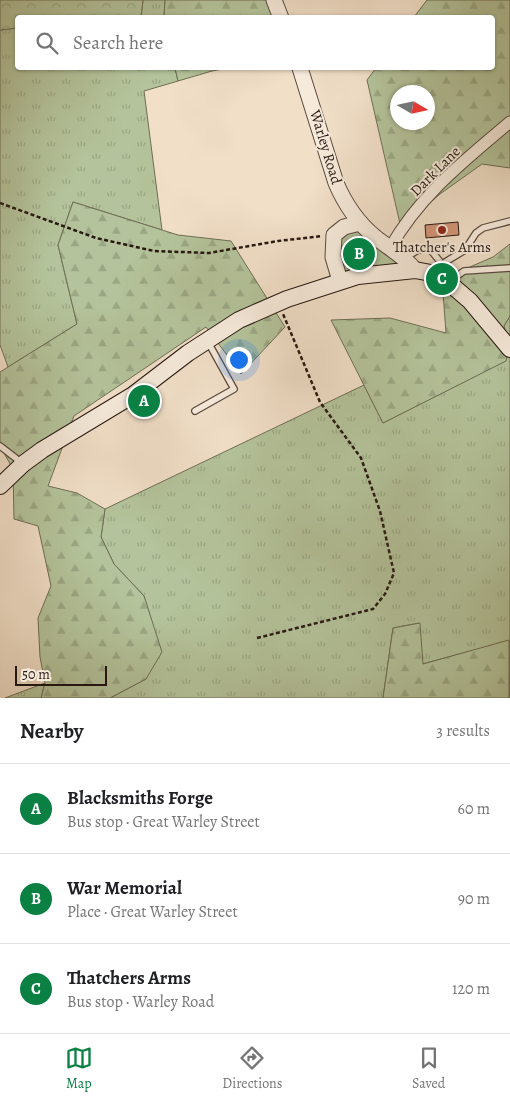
<!DOCTYPE html>
<html lang="en">
<head>
<meta charset="utf-8">
<style>
  body { margin:0; font-family:Alegreya,serif; background:#f6f6f6; color:#202124 }
  .compass { position:absolute; left:390px; top:85px; width:45px; height:45px; border-radius:50%; background:#fff; box-shadow:0 1px 4px #0004; rotate:99deg }
  .scale { position:absolute; left:15px; bottom:12px; width:92px; box-sizing:border-box; padding-left:5px; border:2px solid #281812; border-top:0; font-size:14px; line-height:18px; white-space:nowrap; color:#281812; -webkit-text-stroke:4px #f6eadb; paint-order:stroke }
  .you { position:absolute; left:238px; top:359px; width:18px; height:18px; margin:-12px; border:4px solid #fff; border-radius:50%; background:#1a73e8; box-shadow:0 0 0 8px #1a73e833 }
  .badge { display:grid; place-items:center; width:32px; height:32px; border-radius:50%; background:#0b8043; color:#fff; font-size:16px; font-weight:700 }
  .pin { position:absolute; translate:-50% -50%; border:2px solid #fff; box-shadow:0 1px 5px #0006 }
  .list { margin:0; padding:0; list-style:none }
  h2 { display:flex; justify-content:space-between; align-items:center; height:65px; margin:0; padding:0 20px; font-size:21px }
  h2 small { font-size:16px; font-weight:400; color:#757577 }
  .list li { display:grid; grid-template-columns:32px 1fr auto; gap:15px; align-items:center; box-sizing:border-box; height:90px; padding:0 20px; border-top:1px solid #e0e0e0 }
  .list b { display:block; font-size:19px; white-space:nowrap }
  .list p { margin:0; font-size:16px; white-space:nowrap; color:#757577 }
  .list em { font-size:16px; font-style:normal; color:#757577 }
  .icon { flex:none; width:28px; height:28px; fill:none; stroke:currentColor; stroke-width:2; stroke-linecap:round; stroke-linejoin:round }
  .map { position:relative; flex:none; width:510px; height:698px; overflow:hidden }
  .search { position:absolute; background:#fff; box-shadow:0 1px 4px #0004; left:15px; right:15px; top:15px; height:55px; display:flex; align-items:center; gap:12px; box-sizing:border-box; padding:0 18px; border-radius:5px; color:#757577; font-size:19px }
  .sheet { height:335px; background:#fff }
  nav { display:flex; justify-content:space-around; align-items:center; box-sizing:border-box; height:70px; border-top:1px solid #e0e0e0; background:#fff; font-size:14px; color:#757577 }
  nav a { display:grid; justify-items:center; gap:2px }
  nav .on { color:#0b8043 }
  .map>svg:first-child { display:block }
  .grass { fill:url(#grass-tufts); stroke:#6e6e56 }
  .forest { fill:url(#forest-firs); stroke:#6e6e56; fill-rule:evenodd }
  .park { fill:url(#park-crowns); stroke:#6e6e56 }
  .building { fill:#d19375; stroke:#281812 }
  .lines { fill:none; stroke-linecap:round; stroke-linejoin:round }
  .service-casing { stroke:#5a4a40; stroke-width:8 }
  .minor-casing { stroke:#5a4a40; stroke-width:13 }
  .tertiary-casing { stroke:#5a4a40; stroke-width:17 }
  .secondary-casing { stroke:#281812; stroke-width:18 }
  .path { stroke:#281812; stroke-width:2.5; stroke-dasharray:4 2.5; stroke-linecap:butt }
  .service { stroke:#f6eadb; stroke-width:5.5 }
  .minor { stroke:#f6eadb; stroke-width:11 }
  .tertiary { stroke:#f6eadb; stroke-width:15 }
  .secondary { stroke:#f6eadb; stroke-width:16 }
  .poi-dot { fill:#8f2418; stroke:#f6eadb; stroke-width:2 }
  .labels { text-anchor:middle; stroke-width:4; stroke-linejoin:round; paint-order:stroke }
  .street-label { font-size:15px; fill:#281812; stroke:#f6eadb }
  .poi-label { font-size:15px; fill:#281812; stroke:#f6eadb }
</style>
</head>
<body>
<div class="map">
<svg width="510" height="698" viewBox="0 0 510 698">
  <defs>
    <pattern id="grass-tufts" width="24" height="20" patternUnits="userSpaceOnUse" patternTransform="scale(1.25)"><rect width="24" height="20" fill="#b4c39b"/><path d="M3 7l-1-3M5 7V3M7 7l1-3M15 17l-1-3M17 17v-4M19 17l1-3" fill="none" stroke="#9ba784"/></pattern>
    <pattern id="forest-firs" width="22" height="20" patternUnits="userSpaceOnUse" patternTransform="scale(1.25)"><rect width="22" height="20" fill="#b4c39b"/><path d="M5 1l3.5 6h-7zM16 11l3.5 6h-7z" fill="#9ba784"/></pattern>
    <pattern id="park-crowns" width="20" height="18" patternUnits="userSpaceOnUse" patternTransform="scale(1.25)"><rect width="20" height="18" fill="#b4c39b"/><path d="M2 6a3 3 0 1 1 6 0M12 15a3 3 0 1 1 6 0" fill="none" stroke="#9ba784"/></pattern>
  </defs>
  <rect width="100%" height="100%" fill="#f1dfc8"/>
  <filter id="stains"><feTurbulence type="fractalNoise" baseFrequency=".004" numOctaves="4"/><feColorMatrix values="0 0 0 0 .2 0 0 0 0 .09 0 0 0 0 .02 0 0 0 .5 -.17"/></filter>
  <radialGradient id="worn" r=".72"><stop offset=".6" stop-color="#630" stop-opacity="0"/><stop offset="1" stop-color="#630" stop-opacity=".3"/></radialGradient>
  <path class="grass" d="M143 0H165L164 17 141 18Z
    M17 28 18 68H175L178 81 144 91 162 230 73 202 58 245 77 324 8 367 0 345V30Z
    M360 223 415 270 340 281 333 257 344 227Z
    M510 316V698H509V641L422 664 419 623 393 628 383 698H110L146 679 151 619 144 596 114 564 101 537 105 509 364 385 383 423 505 361 509 348 504 326Z
    M45 683 41 698H5Z"/>
  <path class="forest" d="M165 0H268L275 18H164Z
    M427 0H510V168L482 164 440 194 401 228 367 80 376 68H492V18L414 17ZM398 92H428V122H398Z
    M175 68H228L212 71 178 81Z
    M73 202 178 235 231 241 285 327 241 374 206 327 74 416 48 486 77 493 105 509 101 537 114 564 144 596 162 652 146 679 110 698H41L45 683 40 657 38 618 51 586 38 526 14 519 13 469 0 446V372L77 324 58 245Z
    M510 244V316L504 326 509 348 506 361 383 423 331 320 390 318 446 333 442 279 493 257Z
    M420 623 423 664 509 640V698H383L393 628Z"/>
  <path class="park" d="M0 0H143L141 17 18 18 17 28 0 30Z"/>
  <path class="building" d="M458 222 459 235 426 238 425 225Z"/>
  <g class="lines">
    <defs>
      <path id="service" d="M405 258 418 250 429 248 442 264
        M432 272 442 264 465 250 476 233 483 228 510 221
        M450 281 464 271 510 268
        M195 411 234 389 208 342
        M0 446 22 463"/>
      <path id="minor" d="M390 248C420 195 464 161 510 122"/>
      <path id="tertiary" d="M274 0 281 18
        M300 68 336 183C345 204 358 223 375 237 390 249 403 255 415 270
        M340 281 333 257 334 235 344 227 360 223"/>
      <path id="secondary" d="M0 486 23 464 42 450 133 395 188 353 239 320 287 299 358 276 415 270 431 273 448 282 470 301 510 349"/>
    </defs>
    <use href="#service" class="service-casing"/>
    <use href="#minor" class="minor-casing"/>
    <use href="#tertiary" class="tertiary-casing"/>
    <use href="#secondary" class="secondary-casing"/>
    <path class="path" d="M0 203 96 238 154 251 209 253 278 241 322 236
      M257 638 373 609 385 594 394 573 380 511 361 458 320 402 283 314"/>
    <use href="#service" class="service"/>
    <use href="#minor" class="minor"/>
    <use href="#tertiary" class="tertiary"/>
    <use href="#secondary" class="secondary"/>
  </g>
  <circle class="poi-dot" cx="442" cy="230" r="5"/>
  <g class="labels">
    <g class="street-label">
      <text transform="translate(326 147) rotate(73)" y="5">Warley Road</text>
      <text transform="translate(435 171) rotate(-45)" y="5">Dark Lane</text>
    </g>
    <g class="poi-label">
      <text x="442" y="252">Thatcher's Arms</text>
    </g>
  </g>
  <rect width="100%" height="100%" filter="url(#stains)"/>
  <rect width="100%" height="100%" fill="url(#worn)"/>
</svg>
<svg class="compass" viewBox="-18 -18 36 36"><path d="M0-13l5 13h-10z" fill="#e53935"/><path d="M0 13l5-13h-10z" fill="#757577"/></svg>
<div class="scale">50 m</div>
<div class="you"></div>
<div class="pin badge" style="left:144px;top:401px">A</div>
<div class="pin badge" style="left:359px;top:254px">B</div>
<div class="pin badge" style="left:442px;top:279px">C</div>
<div class="search"><svg class="icon" aria-label="search" viewBox="0 0 24 24"><circle cx="10" cy="10" r="6"/><path d="M15 15l6 6"/></svg>Search here</div>
</div>
<section class="sheet">
<h2>Nearby<small>3 results</small></h2>
<ul class="list">
<li><span class="badge">A</span><div><b>Blacksmiths Forge</b><p>Bus stop · Great Warley Street</p></div><em>60 m</em></li>
<li><span class="badge">B</span><div><b>War Memorial</b><p>Place · Great Warley Street</p></div><em>90 m</em></li>
<li><span class="badge">C</span><div><b>Thatchers Arms</b><p>Bus stop · Warley Road</p></div><em>120 m</em></li>
</ul>
</section>
<nav>
<a class="on"><svg class="icon" aria-label="map" viewBox="0 0 24 24"><path d="M3 6l6-2 6 2 6-2v14l-6 2-6-2-6 2zM9 4v14M15 6v14"/></svg>Map</a>
<a><svg class="icon" aria-label="directions" viewBox="0 0 24 24"><path d="M12 3l9 9-9 9-9-9zM9 14v-3h6M13 9l2 2-2 2"/></svg>Directions</a>
<a><svg class="icon" aria-label="saved" viewBox="0 0 24 24"><path d="M7 4h10v16l-5-4-5 4z"/></svg>Saved</a>
</nav>
</body>
</html>
